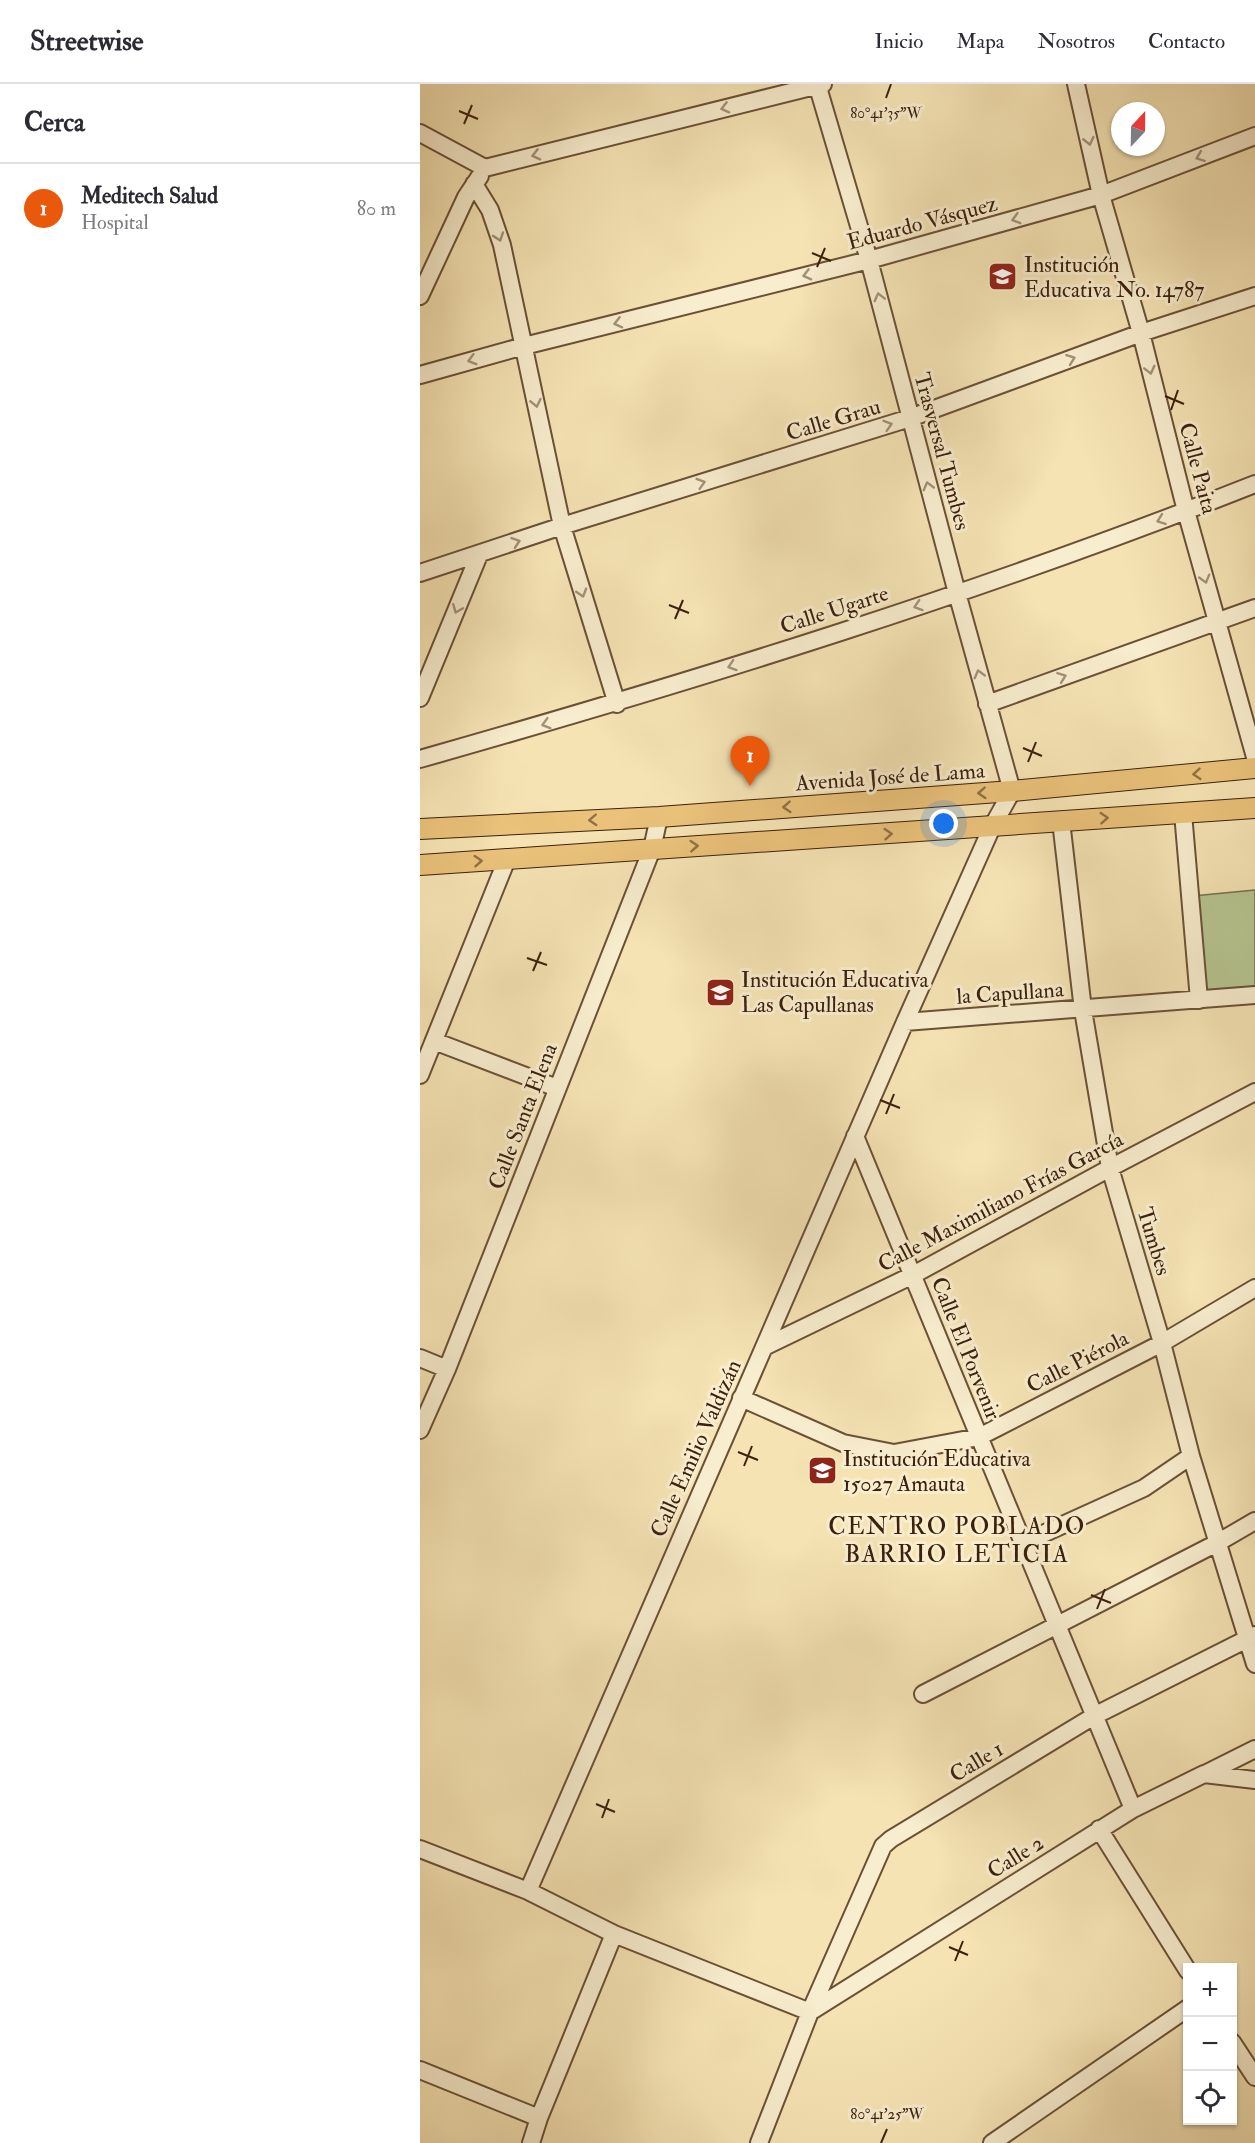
<!DOCTYPE html>
<html lang="es">
<head>
<meta charset="utf-8">
<style>
  body { margin:0; font-family:"IM FELL Double Pica",serif; background:#f7f7f7; color:#2b2b33 }
  .controls { position:absolute; right:18px; bottom:18px; display:grid; overflow:hidden; border-radius:0px; box-shadow:0 2px 4px #0004 }
  .controls button { width:54px; height:54px; display:grid; place-items:center; padding:0; border:0; border-bottom:2px solid #e1e1e2; background:#fff; color:#2b2b33; font:30px sans-serif }
  .compass { position:absolute; left:691px; top:18px; width:54px; height:54px; border-radius:50%; background:#fff; box-shadow:0 2px 4px #0004; rotate:22deg }
  .you { position:absolute; left:524px; top:740px; width:21px; height:21px; margin:-15px; border:4px solid #fff; border-radius:50%; background:#1a73e8; box-shadow:0 0 0 9px #1a73e833 }
  .badge { display:grid; place-items:center; width:39px; height:39px; border-radius:50%; background:#ea580c; color:#fff; font-size:20px; font-weight:700 }
  .pin { position:absolute; translate:-50% -50px; filter:drop-shadow(0 2px 3px #0008) }
  .pin::after { content:''; position:absolute; top:32px; width:21px; height:18px; background:inherit; clip-path:polygon(0 0,100% 0,50% 100%) }
  .list { margin:0; padding:0; list-style:none }
  h2 { display:flex; justify-content:space-between; align-items:center; height:78px; margin:0; padding:0 24px; font-size:26px }
  h2 small { font-size:20px; font-weight:400; color:#7c7c81 }
  .list li { display:grid; grid-template-columns:39px 1fr auto; gap:18px; align-items:center; box-sizing:border-box; height:90px; padding:0 24px; border-top:2px solid #e1e1e2 }
  .list b { display:block; font-size:22px; white-space:nowrap }
  .list p { margin:0; font-size:20px; white-space:nowrap; color:#7c7c81 }
  .list em { font-size:20px; font-style:normal; color:#7c7c81 }
  .icon { flex:none; width:33px; height:33px; fill:none; stroke:currentColor; stroke-width:2; stroke-linecap:round; stroke-linejoin:round }
  .map { position:relative; flex:none; width:835px; height:2059px; overflow:hidden }
  header { display:flex; align-items:center; gap:36px; box-sizing:border-box; height:84px; padding:0 30px; background:#fff; border-bottom:2px solid #e1e1e2 }
  header strong { font-size:28px }
  nav { display:flex; gap:33px; margin-inline-start:auto; font-size:21px }
  main { display:flex }
  aside { flex:1; background:#fff }
  .map>svg:first-child { display:block }
  .green { fill:#b6c591; stroke:#78724e; stroke-width:1.5 }
  .lines { fill:none; stroke-linecap:round; stroke-linejoin:round }
  .minor-casing { stroke:#6a5136; stroke-width:20 }
  .major-casing { stroke:#3b200c; stroke-width:22 }
  .minor { stroke:#f8edce; stroke-width:16 }
  .major { stroke:#eac27a; stroke-width:20 }
  .oneway { stroke:#a39177 }
  .oneway2 { stroke:#927143 }
  .ticks { fill:none; stroke:#3b200c; stroke-width:2 }
  .labels { text-anchor:middle; stroke-width:6; stroke-linejoin:round; paint-order:stroke }
  .street-label { font-size:22px; fill:#3b200c; stroke:#f8edce }
  .poi-label { font-size:22px; fill:#3b200c; stroke:#f8edce; text-anchor:start }
  .neighbourhood-label { font-size:24px; letter-spacing:1.5px; fill:#3b200c; stroke:#f8edce }
  .ticks-label { font-size:15px; text-anchor:middle; fill:#3b200c; stroke:#f8edce; stroke-width:6; stroke-linejoin:round; paint-order:stroke }
</style>
</head>
<body>
<header>
<strong>Streetwise</strong>
<nav><a>Inicio</a><a>Mapa</a><a>Nosotros</a><a>Contacto</a></nav>
</header>
<main>
<aside>
<h2>Cerca<small></small></h2>
<ul class="list">
<li><span class="badge">1</span><div><b>Meditech Salud</b><p>Hospital</p></div><em>80 m</em></li>
</ul>
</aside>
<div class="map">
<svg width="835" height="2059" viewBox="0 0 835 2059">
  <rect width="100%" height="100%" fill="#f5e3b4"/>
  <filter id="stains"><feTurbulence type="fractalNoise" baseFrequency=".00333" numOctaves="4"/><feColorMatrix values="0 0 0 0 .2 0 0 0 0 .09 0 0 0 0 .02 0 0 0 .5 -.17"/></filter>
  <radialGradient id="worn" r=".72"><stop offset=".6" stop-color="#630" stop-opacity="0"/><stop offset="1" stop-color="#630" stop-opacity=".3"/></radialGradient>
  <path class="green" d="M835 806V902L781 907 773 812Z"/>
  <g class="lines">
    <defs>
      <path id="minor" d="M656 0 681 111 721 249 766 427 835 673
        M0 49 65 84 403 0
        M54 100 70 126 82 161 142 442 197 620
        M0 212 46 113 60 92
        M0 291 104 262 449 176 681 111 835 52
        M0 489 142 442 490 334 721 249 835 212
        M0 614 59 471
        M567 620 835 524
        M0 675C282 595 562 508 835 400
        M763 729 779 916
        M641 737 663 926 690 1084 742 1259 771 1372 835 1580
        M485 938 835 911
        M14 957 137 1004
        M0 991 87 775
        M435 1052 713 1725
        M344 1263 493 1191 690 1084 835 1008
        M0 1274 27 1285
        M321 1314 423 1359 474 1369 559 1353 742 1259 835 1204
        M0 1346 27 1285 232 765 239 733
        M603 1459 724 1404 771 1372
        M503 1610 797 1459 835 1437
        M785 1690 835 1665
        M679 1745 768 1887
        M0 1765 108 1807 194 1850 390 1928
        M108 1807 485 938 572 743 592 707 537 509 449 176 397 0
        M390 1928 713 1725 784 1690 835 1696
        M812 1958 835 1993
        M0 1986 119 2034
        M111 2059 119 2034 194 1850
        M339 2059 390 1928 463 1762 471 1755 674 1632 835 1551
        M572 2059 768 1924"/>
      <path id="major" d="M0 745 239 733 592 707 835 684
        M0 781 835 724"/>
    </defs>
    <use href="#minor" class="minor-casing"/>
    <use href="#major" class="major-casing"/>
    <use href="#minor" class="minor"/>
    <use href="#major" class="major"/>
  </g>
  <defs><path id="oneway-chevron" d="M-2-3.5L2.5 0L-2 3.5" fill="none" stroke-width="1.6" stroke-linecap="round" stroke-linejoin="round" transform="scale(1.5)"/></defs>
  <g class="oneway">
    <use href="#oneway-chevron" transform="translate(305 24) rotate(166)"/>
    <use href="#oneway-chevron" transform="translate(669 57) rotate(77)"/>
    <use href="#oneway-chevron" transform="translate(116 71) rotate(166)"/>
    <use href="#oneway-chevron" transform="translate(780 73) rotate(159)"/>
    <use href="#oneway-chevron" transform="translate(596 135) rotate(164)"/>
    <use href="#oneway-chevron" transform="translate(79 153) rotate(71)"/>
    <use href="#oneway-chevron" transform="translate(387 191) rotate(166)"/>
    <use href="#oneway-chevron" transform="translate(459 213) rotate(-104)"/>
    <use href="#oneway-chevron" transform="translate(198 239) rotate(166)"/>
    <use href="#oneway-chevron" transform="translate(651 275) rotate(-20)"/>
    <use href="#oneway-chevron" transform="translate(52 276) rotate(164)"/>
    <use href="#oneway-chevron" transform="translate(730 286) rotate(76)"/>
    <use href="#oneway-chevron" transform="translate(116 319) rotate(78)"/>
    <use href="#oneway-chevron" transform="translate(468 341) rotate(-17)"/>
    <use href="#oneway-chevron" transform="translate(281 399) rotate(-17)"/>
    <use href="#oneway-chevron" transform="translate(508 402) rotate(-105)"/>
    <use href="#oneway-chevron" transform="translate(741 436) rotate(160)"/>
    <use href="#oneway-chevron" transform="translate(96 458) rotate(-19)"/>
    <use href="#oneway-chevron" transform="translate(785 495) rotate(74)"/>
    <use href="#oneway-chevron" transform="translate(162 509) rotate(73)"/>
    <use href="#oneway-chevron" transform="translate(498 522) rotate(162)"/>
    <use href="#oneway-chevron" transform="translate(37 525) rotate(112)"/>
    <use href="#oneway-chevron" transform="translate(312 582) rotate(162)"/>
    <use href="#oneway-chevron" transform="translate(559 590) rotate(-105)"/>
    <use href="#oneway-chevron" transform="translate(642 593) rotate(-20)"/>
    <use href="#oneway-chevron" transform="translate(126 640) rotate(164)"/>
  </g>
  <g class="oneway2">
    <use href="#oneway-chevron" transform="translate(777 690) rotate(175)"/>
    <use href="#oneway-chevron" transform="translate(562 709) rotate(176)"/>
    <use href="#oneway-chevron" transform="translate(367 723) rotate(176)"/>
    <use href="#oneway-chevron" transform="translate(684 734) rotate(-4)"/>
    <use href="#oneway-chevron" transform="translate(173 736) rotate(177)"/>
    <use href="#oneway-chevron" transform="translate(468 750) rotate(-4)"/>
    <use href="#oneway-chevron" transform="translate(274 762) rotate(-4)"/>
    <use href="#oneway-chevron" transform="translate(58 777) rotate(-4)"/>
  </g>
  <path class="ticks" d="M466 14 471 0M39 27 58 35M44 40 52 21M392 169 411 177M397 183 405 164M745 312 764 320M751 326 758 306M249 521 269 529M255 535 263 516M603 664 622 672M608 678 616 658M107 874 127 881M113 887 121 868M460 1016 480 1024M466 1030 474 1010M318 1368 338 1376M324 1382 332 1362M671 1511 691 1519M677 1525 685 1505M176 1720 195 1728M182 1734 189 1715M529 1863 548 1871M535 1877 543 1857M461 2059 467 2045"/>
  <defs>
    <symbol id="school-square" viewBox="-11 -11 22 22"><rect x="-9" y="-9" width="18" height="18" rx="4" fill="#8f2418" stroke="#f8edce"/><path d="M0-5L7-2L0 1L-7-2ZM-4 1L0 2.5L4 1V4Q0 6-4 4Z" fill="#fff"/></symbol>
  </defs>
  <g fill-rule="evenodd">
    <use href="#school-square" x="566" y="176" width="33" height="33"/>
    <use href="#school-square" x="284" y="892" width="33" height="33"/>
    <use href="#school-square" x="386" y="1370" width="33" height="33"/>
  </g>
  <g class="labels">
    <g class="street-label">
      <text transform="translate(502 138) rotate(-15)" y="8">Eduardo Vásquez</text>
      <text transform="translate(413 335) rotate(-17)" y="8">Calle Grau</text>
      <text transform="translate(523 367) rotate(75)" y="8">Trasversal Tumbes</text>
      <text transform="translate(779 384) rotate(75)" y="8">Calle Paita</text>
      <text transform="translate(414 525) rotate(-18)" y="8">Calle Ugarte</text>
      <text transform="translate(470 692) rotate(-4)" y="8">Avenida José de Lama</text>
      <text transform="translate(590 908) rotate(-4)" y="8">la Capullana</text>
      <text transform="translate(102 1032) rotate(-69)" y="8">Calle Santa Elena</text>
      <text transform="translate(580 1117) rotate(-28)" y="8">Calle Maximiliano Frías García</text>
      <text transform="translate(735 1157) rotate(73)" y="8">Tumbes</text>
      <text transform="translate(547 1264) rotate(68)" y="8">Calle El Porvenir</text>
      <text transform="translate(657 1277) rotate(-27)" y="8">Calle Piérola</text>
      <text transform="translate(275 1364) rotate(-66)" y="8">Calle Emilio Valdizán</text>
      <text transform="translate(556 1677) rotate(-31)" y="8">Calle 1</text>
      <text transform="translate(595 1772) rotate(-32)" y="8">Calle 2</text>
    </g>
    <g class="poi-label">
      <text x="604" y="188">Institución<tspan x="604" dy="25">Educativa No. 14787</tspan></text>
      <text x="321" y="903">Institución Educativa<tspan x="321" dy="25">Las Capullanas</tspan></text>
      <text x="423" y="1382">Institución Educativa<tspan x="423" dy="25">15027 Amauta</tspan></text>
    </g>
    <g class="neighbourhood-label">
      <text x="537" y="1450">CENTRO POBLADO<tspan x="537" dy="28">BARRIO LETICIA</tspan></text>
    </g>
  </g>
  <g class="ticks-label">
    <text x="466" y="34">80°41'35"W</text>
    <text x="467" y="2035">80°41'25"W</text>
  </g>
  <rect width="100%" height="100%" filter="url(#stains)"/>
  <rect width="100%" height="100%" fill="url(#worn)"/>
</svg>
<div class="controls">
<button>+</button>
<button>−</button>
<button><svg class="icon" aria-label="locate" viewBox="0 0 24 24"><circle cx="12" cy="12" r="6"/><path d="M12 2v4M12 18v4M2 12h4M18 12h4"/></svg></button>
</div>
<svg class="compass" viewBox="-18 -18 36 36"><path d="M0-13l5 13h-10z" fill="#e53935"/><path d="M0 13l5-13h-10z" fill="#7c7c81"/></svg>
<div class="you"></div>
<div class="pin badge" style="left:330px;top:702px">1</div>
</div>
</main>
</body>
</html>
